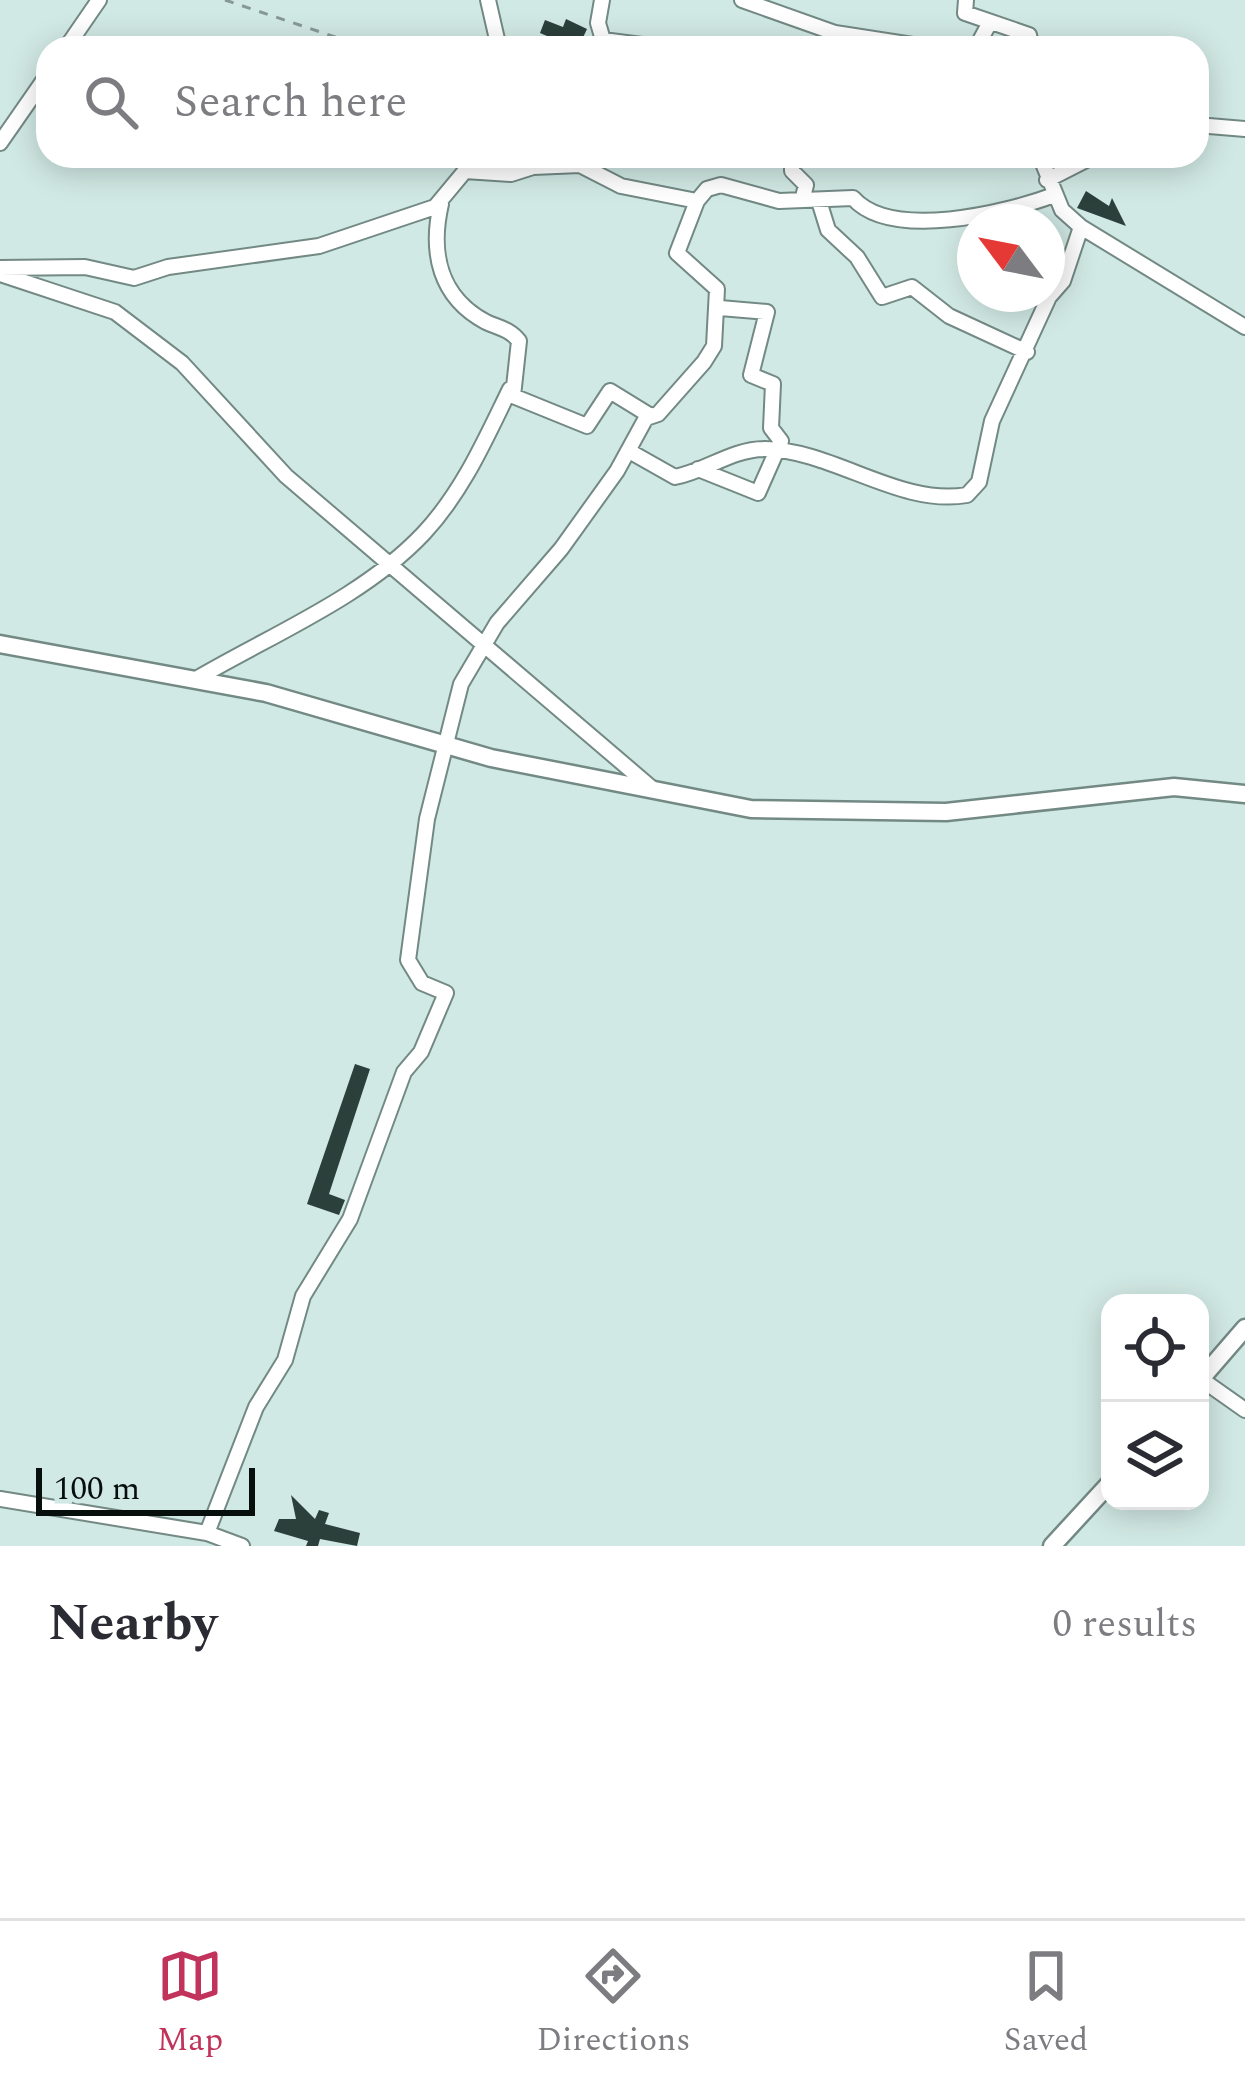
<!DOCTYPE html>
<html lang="en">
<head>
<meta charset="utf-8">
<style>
  body { margin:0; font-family:Spectral,serif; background:#f2f2f3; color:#2b2b33 }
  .controls { position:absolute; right:36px; bottom:36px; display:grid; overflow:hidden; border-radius:24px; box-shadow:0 6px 30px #0003 }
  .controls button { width:108px; height:108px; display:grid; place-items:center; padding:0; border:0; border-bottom:3px solid #e1e1e2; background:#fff; color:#2b2b33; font:60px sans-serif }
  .compass { position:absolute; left:957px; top:204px; width:108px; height:108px; border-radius:50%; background:#fff; box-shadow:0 6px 30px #0003; rotate:302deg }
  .scale { position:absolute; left:36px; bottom:30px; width:219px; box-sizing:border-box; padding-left:12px; border:6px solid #070f0d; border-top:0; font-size:33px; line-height:42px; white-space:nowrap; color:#070f0d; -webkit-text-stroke:9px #d1e9e4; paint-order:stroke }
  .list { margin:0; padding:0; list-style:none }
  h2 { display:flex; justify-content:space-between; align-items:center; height:156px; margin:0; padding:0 48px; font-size:51px }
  h2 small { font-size:39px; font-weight:400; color:#7c7c81 }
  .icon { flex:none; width:66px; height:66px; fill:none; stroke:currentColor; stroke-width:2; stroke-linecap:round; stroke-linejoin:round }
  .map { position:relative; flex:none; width:1245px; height:1546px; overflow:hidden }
  .search { position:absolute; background:#fff; box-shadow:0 6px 30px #0003; left:36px; right:36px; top:36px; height:132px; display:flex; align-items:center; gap:30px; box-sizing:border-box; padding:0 42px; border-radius:36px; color:#7c7c81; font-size:45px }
  .sheet { height:372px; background:#fff }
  nav { display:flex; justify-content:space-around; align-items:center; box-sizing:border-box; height:168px; border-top:3px solid #e1e1e2; background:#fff; font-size:33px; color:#7c7c81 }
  nav a { display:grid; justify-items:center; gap:6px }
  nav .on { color:#c2335c }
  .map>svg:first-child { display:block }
  .building { fill:#2b3f3b }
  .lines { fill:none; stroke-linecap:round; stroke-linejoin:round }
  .minor-casing { stroke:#738984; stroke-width:18 }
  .tertiary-casing { stroke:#738984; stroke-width:21 }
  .path { stroke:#879996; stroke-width:3; stroke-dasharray:9 9; stroke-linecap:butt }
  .minor { stroke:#fff; stroke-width:14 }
  .tertiary { stroke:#fff; stroke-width:16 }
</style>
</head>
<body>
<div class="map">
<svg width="1245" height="1546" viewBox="0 0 1245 1546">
  <rect width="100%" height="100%" fill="#d1e9e4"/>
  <path class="building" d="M566 19 587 29 578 48H540L547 36 540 33 545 20 563 27Z
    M1086 191 1109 206 1112 198 1126 226 1077 208Z
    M355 1064 370 1069 329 1194 345 1200 339 1215 307 1204Z
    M291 1495 315 1519 319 1510 329 1513 325 1524 360 1533 357 1546 320 1539 318 1546H306L308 1541 274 1531 279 1519H296Z"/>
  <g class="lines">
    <defs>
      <path id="minor" d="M488 0 499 48
        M602 0 598 23 603 40 665 48
        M742 0 835 33 932 48
        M966 0 965 13 1029 35 1032 48
        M66 48 99 0
        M976 48 989 24
        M1197 125 1245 129
        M0 143 48 74
        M792 156V171L806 185 803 197
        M1040 156 1062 210 1081 227 1245 327
        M1047 180 1094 156
        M819 201 828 230 857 257 882 297 912 287 949 316 1027 352
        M441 204C430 252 439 297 486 322 499 328 510 329 519 341L513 396 587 426 610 391 649 415
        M0 268 85 267 134 278 168 267 319 246 435 207 465 171 511 174 533 167 580 165 621 186 697 201
        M0 274 115 312 182 363 286 476 654 790
        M629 451 675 477C706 471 732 449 765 449 833 450 900 507 967 495L979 482 992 421 1049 297 1063 281 1081 227
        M698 469 758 493 781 441 771 428 773 384 751 375 767 312 720 308
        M196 679C271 635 364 597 424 533 463 491 485 440 510 389
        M1201 1379 1245 1410
        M0 1499 207 1533 242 1546
        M207 1533 256 1407 285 1360 303 1296 350 1219 404 1072 421 1052 446 993 422 983 408 960 427 819 461 684 497 623 561 549 617 471 646 418 658 414 704 362 714 346 717 289 677 253 697 201 707 189 721 185 779 201 853 198C891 241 1006 213 1054 195"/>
      <path id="tertiary" d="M0 644 266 693 491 758 751 809 946 812 1174 787 1245 794
        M1200 1380 1245 1328
        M1052 1546 1110 1483"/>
    </defs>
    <use href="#minor" class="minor-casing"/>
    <use href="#tertiary" class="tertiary-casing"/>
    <path class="path" d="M225 0 368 48"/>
    <use href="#minor" class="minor"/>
    <use href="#tertiary" class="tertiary"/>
  </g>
</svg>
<div class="controls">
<button><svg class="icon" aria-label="locate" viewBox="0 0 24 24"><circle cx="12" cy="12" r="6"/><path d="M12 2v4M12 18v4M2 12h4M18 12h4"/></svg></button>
<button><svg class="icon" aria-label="layers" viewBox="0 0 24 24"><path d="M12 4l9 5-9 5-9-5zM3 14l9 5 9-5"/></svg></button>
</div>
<svg class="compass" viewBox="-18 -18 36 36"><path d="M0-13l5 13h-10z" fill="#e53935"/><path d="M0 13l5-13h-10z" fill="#7c7c81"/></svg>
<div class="scale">100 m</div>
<div class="search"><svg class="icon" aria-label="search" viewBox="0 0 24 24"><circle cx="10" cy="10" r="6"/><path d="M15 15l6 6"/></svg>Search here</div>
</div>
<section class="sheet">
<h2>Nearby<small>0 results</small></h2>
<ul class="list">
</ul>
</section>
<nav>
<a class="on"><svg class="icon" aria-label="map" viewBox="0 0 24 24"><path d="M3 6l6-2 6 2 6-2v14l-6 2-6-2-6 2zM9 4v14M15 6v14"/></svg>Map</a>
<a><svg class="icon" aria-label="directions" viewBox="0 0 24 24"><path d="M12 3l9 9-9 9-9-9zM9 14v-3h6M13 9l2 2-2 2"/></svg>Directions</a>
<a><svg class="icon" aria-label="saved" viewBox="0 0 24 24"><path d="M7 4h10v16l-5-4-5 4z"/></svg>Saved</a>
</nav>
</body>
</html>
